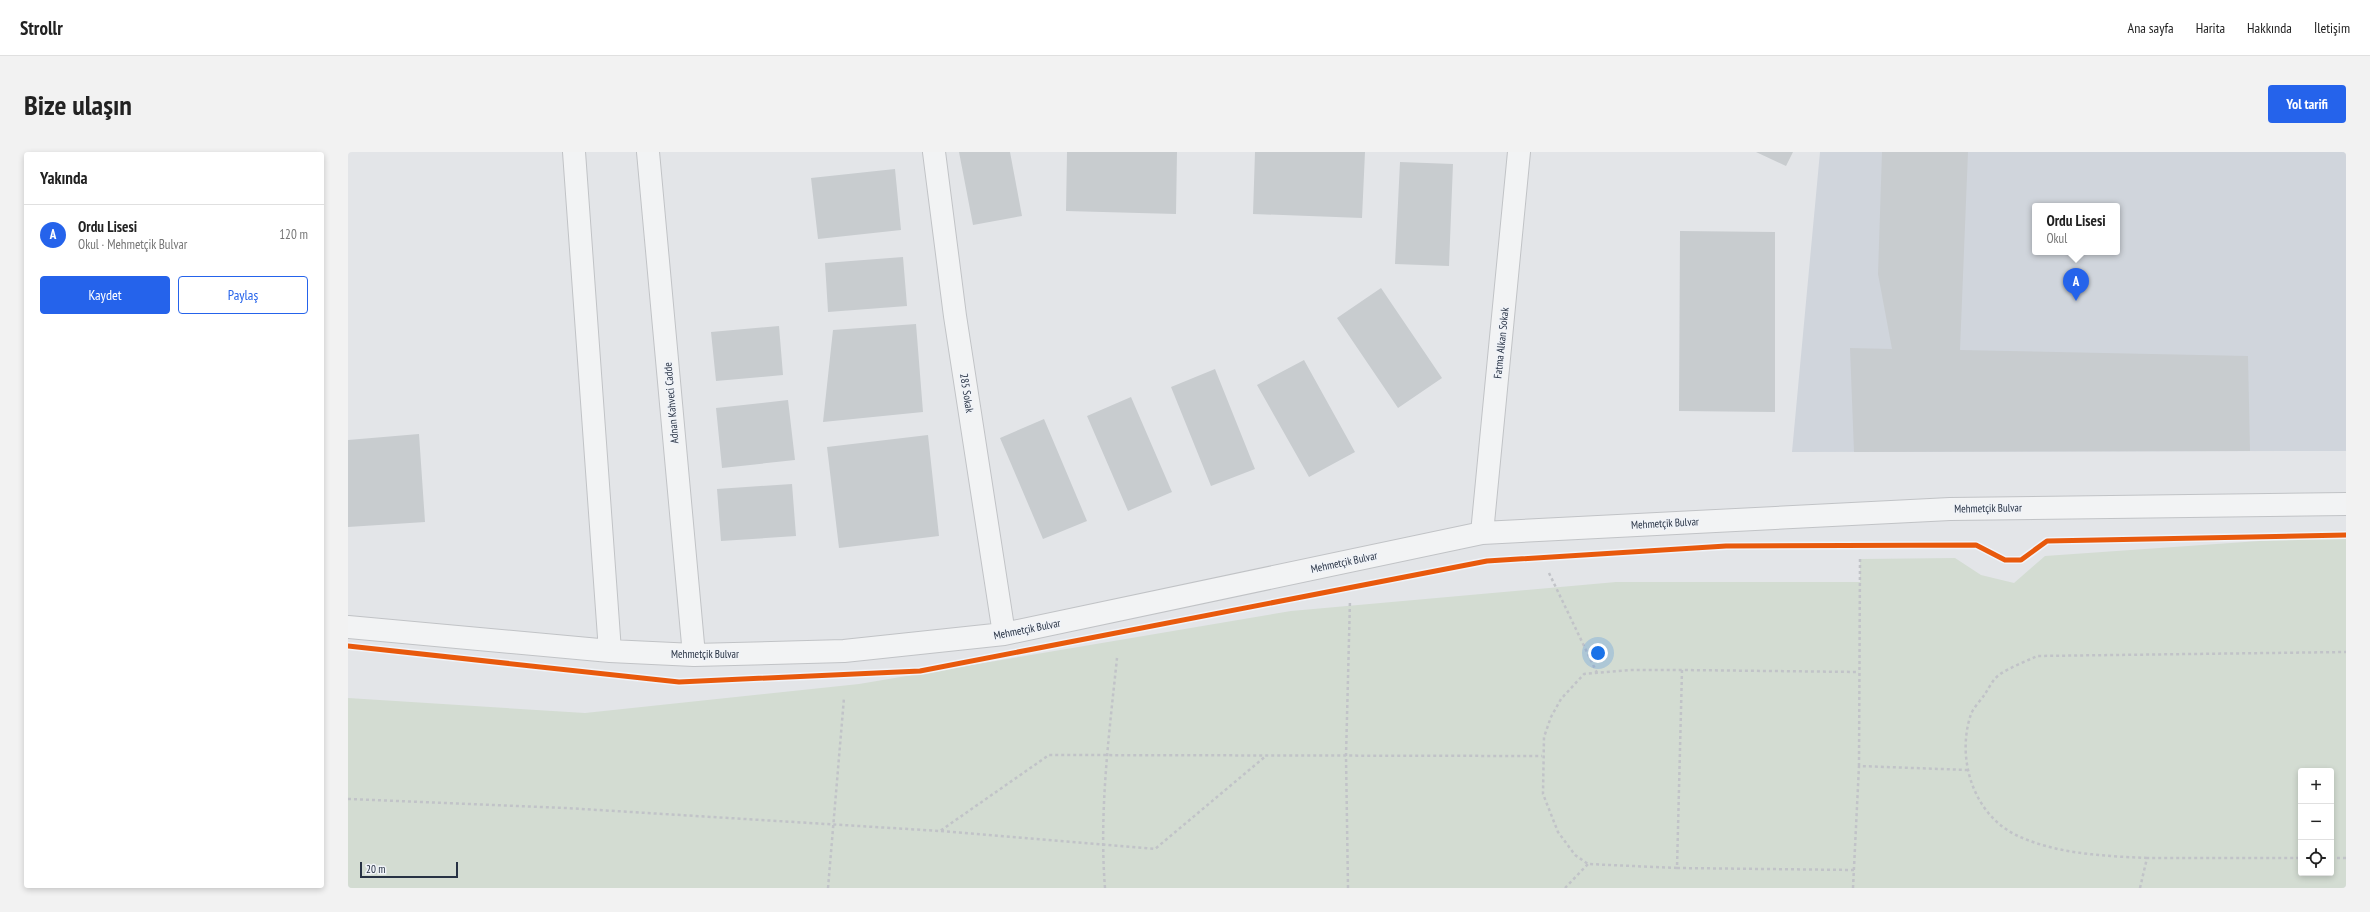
<!DOCTYPE html>
<html lang="tr">
<head>
<meta charset="utf-8">
<style>
  body { margin:0; font-family:"PT Sans Narrow",sans-serif; background:#f2f2f2; color:#222 }
  .controls { position:absolute; right:12px; bottom:12px; display:grid; overflow:hidden; border-radius:4px; box-shadow:0 2px 6px #0003 }
  .controls button { width:36px; height:36px; display:grid; place-items:center; padding:0; border:0; border-bottom:1px solid #e0e0e0; background:#fff; color:#222; font:20px sans-serif }
  .scale { position:absolute; left:12px; bottom:10px; width:98px; box-sizing:border-box; padding-left:4px; border:2px solid #273244; border-top:0; font-size:11px; line-height:14px; white-space:nowrap; color:#273244; -webkit-text-stroke:3px #f0f3f8; paint-order:stroke }
  .you { position:absolute; left:1250px; top:501px; width:14px; height:14px; margin:-10px; border:3px solid #fff; border-radius:50%; background:#1a73e8; box-shadow:0 0 0 6px #1a73e833 }
  .badge { display:grid; place-items:center; width:26px; height:26px; border-radius:50%; background:#2563eb; color:#fff; font-size:13px; font-weight:700 }
  .pin { position:absolute; translate:-50% -33px; filter:drop-shadow(0 1px 2px #0008) }
  .pin::after { content:''; position:absolute; top:21px; width:14px; height:12px; background:inherit; clip-path:polygon(0 0,100% 0,50% 100%) }
  .popup { position:absolute; left:1684px; top:51px; width:88px; height:52px; box-sizing:border-box; display:grid; place-content:center; border-radius:4px; background:#fff; filter:drop-shadow(0 1px 3px #0005); font-size:13px; white-space:nowrap; color:#767676 }
  .popup b { font-size:15px; color:#222 }
  .popup::after { content:''; position:absolute; left:50%; top:100%; margin-left:-8px; border:8px solid transparent; border-top-color:#fff }
  .list { margin:0; padding:0; list-style:none }
  h2 { display:flex; justify-content:space-between; align-items:center; height:52px; margin:0; padding:0 16px; font-size:17px }
  h2 small { font-size:13px; font-weight:400; color:#767676 }
  .list li { display:grid; grid-template-columns:26px 1fr auto; gap:12px; align-items:center; box-sizing:border-box; height:60px; padding:0 16px; border-top:1px solid #e0e0e0 }
  .list b { display:block; font-size:15px; white-space:nowrap }
  .list p { margin:0; font-size:13px; white-space:nowrap; color:#767676 }
  .list em { font-size:13px; font-style:normal; color:#767676 }
  .actions { display:flex; gap:8px; padding:12px 16px }
  .actions a { flex:1; padding:9px 0; border:1px solid #2563eb; border-radius:4px; text-align:center; font-size:14px; color:#2563eb }
  .actions .main { background:#2563eb; color:#fff }
  .icon { flex:none; width:22px; height:22px; fill:none; stroke:currentColor; stroke-width:2; stroke-linecap:round; stroke-linejoin:round }
  .map { position:relative; flex:none; width:1998px; height:736px; overflow:hidden; border-radius:4px }
  header { display:flex; align-items:center; gap:24px; box-sizing:border-box; height:56px; padding:0 20px; background:#fff; border-bottom:1px solid #e0e0e0 }
  header strong { font-size:19px }
  nav { display:flex; gap:22px; margin-inline-start:auto; font-size:14px }
  .intro { display:flex; align-items:center; justify-content:space-between; box-sizing:border-box; height:96px; padding:0 24px }
  h1 { margin:0; font-size:28px }
  .button { padding:10px 18px; border-radius:4px; background:#2563eb; color:#fff; font-size:14px; font-weight:700 }
  main { display:flex; gap:24px; padding:0 24px }
  aside { flex:1; background:#fff; border-radius:4px; box-shadow:0 2px 6px #0003 }
  .map>svg:first-child { display:block }
  .built { fill:#d0d5dc; fill-rule:evenodd }
  .green { fill:#d3dcd2; fill-rule:evenodd }
  .building { fill:#c8cccf }
  .lines { fill:none; stroke-linecap:round; stroke-linejoin:round }
  .minor-casing { stroke:#c1c3c6; stroke-width:24 }
  .path { stroke:#c1c3c8; stroke-width:2.5; stroke-dasharray:3 3; stroke-linecap:butt }
  .minor { stroke:#f2f3f4; stroke-width:22 }
  .cycleway-casing { stroke:#f0f3f8; stroke-width:8 }
  .cycleway { stroke:#e8590c; stroke-width:5 }
  .labels { text-anchor:middle; stroke-width:3; stroke-linejoin:round; paint-order:stroke }
  .street-label { font-size:11px; fill:#273244; stroke:#f0f3f8 }
</style>
</head>
<body>
<header>
<strong>Strollr</strong>
<nav><a>Ana sayfa</a><a>Harita</a><a>Hakkında</a><a>İletişim</a></nav>
</header>
<div class="intro"><h1>Bize ulaşın</h1><a class="button">Yol tarifi</a></div>
<main>
<aside>
<h2>Yakında<small></small></h2>
<ul class="list">
<li><span class="badge">A</span><div><b>Ordu Lisesi</b><p>Okul · Mehmetçik Bulvar</p></div><em>120 m</em></li>
</ul>
<div class="actions"><a class="main">Kaydet</a><a>Paylaş</a></div>
</aside>
<div class="map">
<svg width="1998" height="736" viewBox="0 0 1998 736">
  <rect width="100%" height="100%" fill="#e3e5e8"/>
  <path class="built" d="M1472 0H1998V299L1444 300ZM1687 54H1769V100H1687Z"/>
  <path class="green" d="M1998 383V736H0V546L237 561 511 532 943 459 1268 430H1512V407L1607 406 1633 423 1666 431 1697 404ZM1953 619H1983V721H1953Z"/>
  <path class="building" d="M611 0H662L674 64 625 73Z
    M719 0H829L828 62 718 59Z
    M907 0H1017L1014 66 905 62Z
    M1408 0H1445L1438 14Z
    M1534 0H1620L1612 198 1900 204 1902 299 1506 300 1502 196 1544 197 1530 122Z
    M1052 10 1105 12 1101 114 1047 112Z
    M547 17 553 78 470 87 463 26Z
    M1332 79 1427 80V260L1331 259Z
    M555 105 559 154 480 160 477 111Z
    M1033 136 1094 226 1050 256 989 166Z
    M568 172 575 260 475 270 485 178Z
    M431 174 435 223 368 229 363 180Z
    M956 208 1007 300 961 325 909 233Z
    M867 217 907 317 863 334 823 235Z
    M783 245 824 340 780 359 739 264Z
    M440 248 447 308 374 316 368 256Z
    M696 267 739 369 695 387 652 286Z
    M71 282 77 370 0 375V288Z
    M580 283 591 384 491 396 479 295Z
    M444 332 448 384 373 389 369 337Z"/>
  <g class="lines">
    <defs>
      <path id="minor" d="M226 0 262 499
        M300 0 346 503
        M586 0 607 164 656 482
        M1134 381 1171 0
        M0 475 262 499 346 503 496 499 656 482 1134 381 1602 357 1998 352"/>
    </defs>
    <use href="#minor" class="minor-casing"/>
    <path class="path" d="M1201 421 1249 521
      M1511 614 1512 407
      M0 647 218 656 592 679 701 603 1194 604
      M593 679 807 697 919 603
      M1799 706C1756 704 1707 702 1668 683 1625 662 1608 606 1623 562 1626 555 1633 548 1637 542 1641 536 1645 527 1651 523 1662 515 1677 510 1689 504L1998 500
      M1983 706H1998
      M1329 716 1240 712 1227 703 1210 680 1195 642 1196 585 1203 565 1213 547 1236 522 1282 518H1334
      M1506 718 1329 716 1334 518 1511 520
      M480 736 496 546
      M757 736C751 659 761 583 769 506
      M1000 736 998 604 1002 448
      M1217 736 1240 712
      M1505 736 1511 614 1620 618
      M1792 736 1799 706H1953"/>
    <use href="#minor" class="minor"/>
    <defs>
      <path id="cycleway" d="M0 494 331 530 572 519 1139 409 1378 394 1628 393 1657 408H1673L1699 389 1998 383"/>
    </defs>
    <use href="#cycleway" class="cycleway-casing"/>
    <use href="#cycleway" class="cycleway"/>
  </g>
  <g class="labels">
    <g class="street-label">
      <text transform="translate(1153 191) rotate(-84)" y="4">Fatma Alkan Sokak</text>
      <text transform="translate(619 241) rotate(81)" y="4">285 Sokak</text>
      <text transform="translate(323 251) rotate(-95)" y="4">Adnan Kahveci Cadde</text>
      <text transform="translate(1640 356) rotate(-1)" y="4">Mehmetçik Bulvar</text>
      <text transform="translate(1317 371) rotate(-3)" y="4">Mehmetçik Bulvar</text>
      <text transform="translate(996 410) rotate(-12)" y="4">Mehmetçik Bulvar</text>
      <text transform="translate(679 477) rotate(-11)" y="4">Mehmetçik Bulvar</text>
      <text x="357" y="506">Mehmetçik Bulvar</text>
    </g>
  </g>
</svg>
<div class="controls">
<button>+</button>
<button>−</button>
<button><svg class="icon" aria-label="locate" viewBox="0 0 24 24"><circle cx="12" cy="12" r="6"/><path d="M12 2v4M12 18v4M2 12h4M18 12h4"/></svg></button>
</div>
<div class="scale">20 m</div>
<div class="you"></div>
<div class="pin badge" style="left:1728px;top:149px">A</div>
<div class="popup"><b>Ordu Lisesi</b>Okul</div>
</div>
</main>
</body>
</html>
